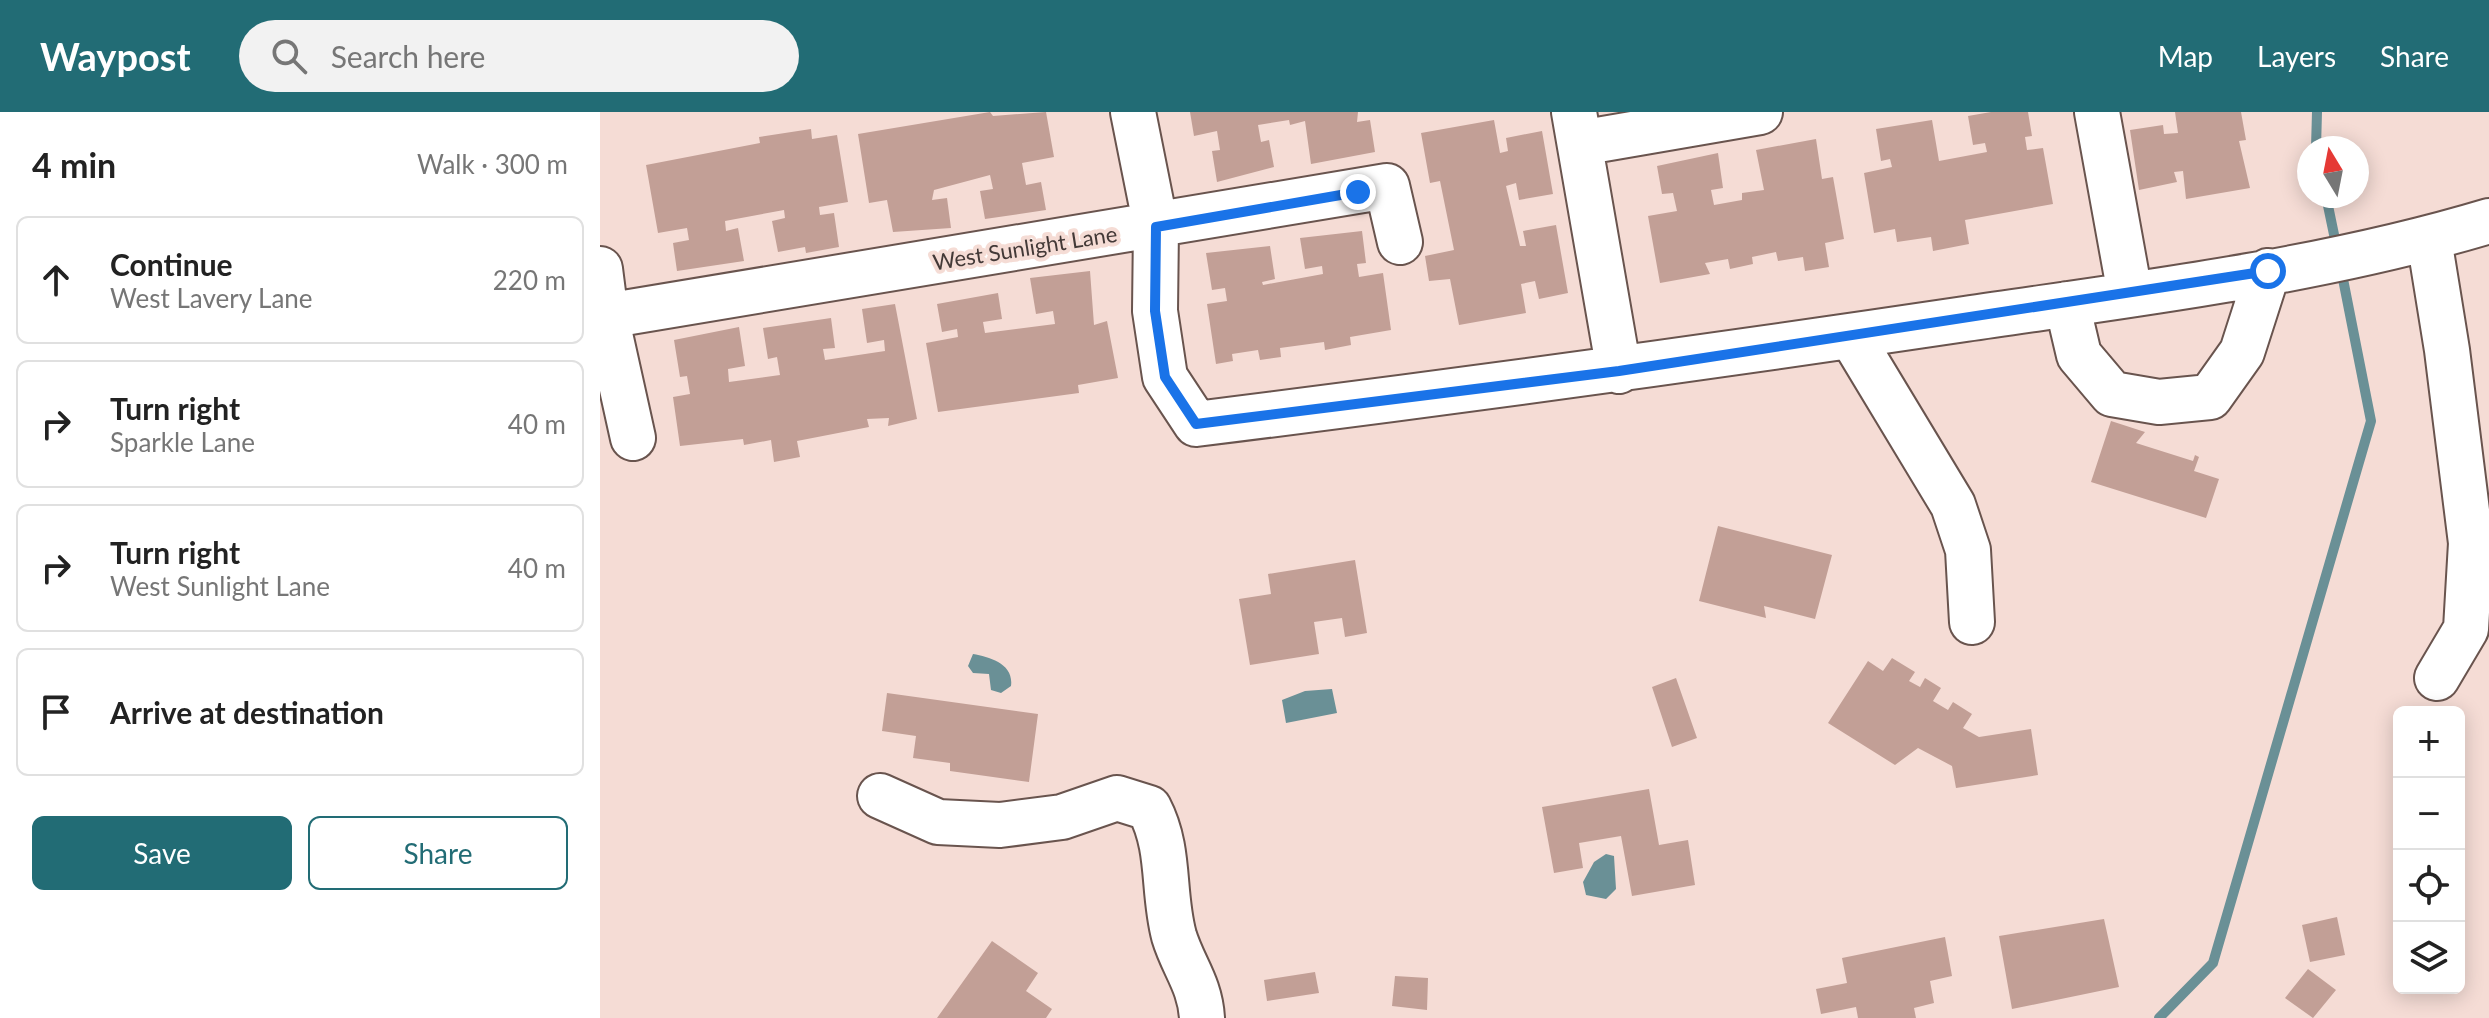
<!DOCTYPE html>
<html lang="en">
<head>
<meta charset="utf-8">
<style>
  body { margin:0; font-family:Lato,sans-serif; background:#f2f2f2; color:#222 }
  .controls { position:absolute; right:24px; bottom:24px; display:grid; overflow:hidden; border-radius:12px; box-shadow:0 4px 20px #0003 }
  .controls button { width:72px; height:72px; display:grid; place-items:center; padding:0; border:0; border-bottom:2px solid #e0e0e0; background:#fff; color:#222; font:40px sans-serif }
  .compass { position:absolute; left:1697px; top:24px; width:72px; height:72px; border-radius:50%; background:#fff; box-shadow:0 4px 20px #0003; rotate:350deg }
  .stop { position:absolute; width:24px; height:24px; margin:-18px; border:6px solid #1a73e8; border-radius:50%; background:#fff }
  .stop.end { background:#1a73e8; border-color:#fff; box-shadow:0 2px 8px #0008 }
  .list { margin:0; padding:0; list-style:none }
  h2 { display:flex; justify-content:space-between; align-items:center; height:104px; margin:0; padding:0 32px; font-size:34px }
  h2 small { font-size:26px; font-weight:400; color:#767676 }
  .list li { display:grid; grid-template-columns:52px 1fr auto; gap:24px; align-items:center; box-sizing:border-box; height:128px; margin:0 16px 16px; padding:0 16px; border:2px solid #e0e0e0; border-radius:12px }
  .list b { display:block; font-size:30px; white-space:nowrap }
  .list p { margin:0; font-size:26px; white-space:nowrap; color:#767676 }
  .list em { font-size:26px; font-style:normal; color:#767676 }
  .actions { display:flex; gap:16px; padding:24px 32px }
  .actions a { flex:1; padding:18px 0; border:2px solid #226c75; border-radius:12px; text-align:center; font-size:28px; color:#226c75 }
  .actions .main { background:#226c75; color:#fff }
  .icon { flex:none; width:44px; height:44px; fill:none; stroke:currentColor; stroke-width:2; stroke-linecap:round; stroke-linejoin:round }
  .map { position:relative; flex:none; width:1889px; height:906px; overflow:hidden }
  header { display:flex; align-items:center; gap:48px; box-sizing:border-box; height:112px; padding:0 40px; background:#226c75; color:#fff }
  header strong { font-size:38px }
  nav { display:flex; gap:44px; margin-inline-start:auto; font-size:28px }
  .search { width:560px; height:72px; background:#f2f2f2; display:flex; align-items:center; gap:20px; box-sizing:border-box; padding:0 28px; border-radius:44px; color:#767676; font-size:30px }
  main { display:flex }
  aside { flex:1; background:#fff }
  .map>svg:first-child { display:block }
  .water { fill:#6a9096 }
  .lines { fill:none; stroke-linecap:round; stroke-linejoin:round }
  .stream { stroke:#6a9096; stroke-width:10 }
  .building { fill:#c29f96 }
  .minor-casing { stroke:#69544e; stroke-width:48 }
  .minor { stroke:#fff; stroke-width:44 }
  .route { stroke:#1a73e8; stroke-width:10 }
  .labels { text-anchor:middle; stroke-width:8; stroke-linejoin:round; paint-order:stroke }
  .street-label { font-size:22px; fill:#433937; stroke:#f5dcd5 }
</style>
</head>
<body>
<header>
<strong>Waypost</strong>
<div class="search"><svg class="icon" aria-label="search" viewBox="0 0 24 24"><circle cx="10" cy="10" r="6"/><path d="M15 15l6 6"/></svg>Search here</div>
<nav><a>Map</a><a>Layers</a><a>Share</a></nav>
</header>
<main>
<aside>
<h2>4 min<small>Walk · 300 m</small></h2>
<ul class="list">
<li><svg class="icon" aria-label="ahead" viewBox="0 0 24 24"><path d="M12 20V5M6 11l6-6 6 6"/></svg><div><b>Continue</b><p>West Lavery Lane</p></div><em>220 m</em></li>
<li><svg class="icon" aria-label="right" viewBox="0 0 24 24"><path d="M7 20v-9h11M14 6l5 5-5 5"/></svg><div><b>Turn right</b><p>Sparkle Lane</p></div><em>40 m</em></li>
<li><svg class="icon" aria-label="right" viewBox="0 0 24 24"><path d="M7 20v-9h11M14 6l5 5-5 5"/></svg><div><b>Turn right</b><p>West Sunlight Lane</p></div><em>40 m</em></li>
<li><svg class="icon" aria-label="arrive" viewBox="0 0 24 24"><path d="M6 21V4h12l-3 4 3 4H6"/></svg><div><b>Arrive at destination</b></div></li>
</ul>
<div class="actions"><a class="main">Save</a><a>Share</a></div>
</aside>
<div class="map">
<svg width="1889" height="906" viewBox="0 0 1889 906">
  <rect width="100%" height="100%" fill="#f5dcd5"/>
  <path class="water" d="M373 542C390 545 414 552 411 574L401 581 391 578 389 562 373 561 368 554Z
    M732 577 737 601 686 611 682 588 705 579Z
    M1006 742 1014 744 1016 777 1006 787 986 783 983 770 994 750Z"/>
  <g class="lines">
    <path class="stream" d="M1716 36 1717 0
      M1726 84 1737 137
      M1559 906 1613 851 1771 309 1741 157"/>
  </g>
  <path class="building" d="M390 0 393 4 446 0 454 45 422 51 426 73 441 70 446 98 385 107 380 79 393 77 390 63 334 78 332 88 347 86 351 116 293 120 287 88 269 91 258 22Z
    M590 0H758L757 10 770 8 775 40 711 52 705 9 690 13 689 8 658 13 661 30 669 28 674 55 617 70 612 39 620 38 617 19 594 24Z
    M1391 0H1428L1432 24 1425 25 1427 38 1443 36 1453 92 1365 108 1369 132 1333 139 1331 125 1297 130 1295 117 1274 121 1264 61 1292 55 1290 47 1281 49 1276 17 1332 8 1339 49 1387 40 1385 31 1373 33 1368 4Z
    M1575 0H1641L1646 28 1639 29 1650 76 1586 87 1583 59 1574 60 1577 70 1539 78 1530 18 1563 13 1564 22 1578 21Z
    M894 8 900 41 908 39 906 26 942 19 953 82 919 88 916 71 906 74 920 134H926L923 119 956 113 968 181 939 187 935 169 921 172 926 201 859 213 850 167 829 169 825 144 854 138 840 69 830 71 821 21Z
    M211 17 212 27 237 23 248 90 219 95 220 103 234 101 239 135 206 141 205 135 178 140 172 109 185 106 184 98 125 109 126 119 138 116 144 149 77 159 73 131 89 128 87 116 58 121 46 53 160 31 159 25Z
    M1216 27 1222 67 1233 65 1244 127 1225 131 1229 155 1205 159 1203 145 1178 149 1176 140 1152 145 1153 152 1130 157 1128 147 1105 151 1110 162 1060 171 1048 104 1077 99 1073 81 1062 82 1057 54 1118 41 1123 76 1111 78 1114 93 1142 88V81L1164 78 1156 38Z
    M762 119 766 151 757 152 759 165 783 161 791 218 750 225 751 233 725 238 724 230 680 236 681 245 660 248 658 238 632 242 633 249 616 252 607 192 627 189 625 176 612 178 606 141 670 134 675 167 662 170 663 173 723 162 722 154 705 157 700 126Z
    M490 159 494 213 507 209 518 266 478 273 479 281 338 300 326 231 358 225 357 217 342 220 337 192 398 181 402 207 383 210 385 221 455 212 453 199 436 202 430 166Z
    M295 192 317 307 288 314 289 306 267 307 269 315 197 329 200 345 174 350 171 328 144 333 143 327 80 334 73 285 90 282 87 264 80 265 74 228 139 215 145 254 128 257 129 270 180 263 177 245 168 247 163 216 231 206 235 236 223 237 225 248 285 239 284 228 267 231 262 197Z
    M1511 309 1545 320 1536 331 1593 349 1595 343 1599 345 1594 359 1619 367 1606 406 1491 370Z
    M1118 414 1232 443 1215 507 1164 494 1166 506 1099 489Z
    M755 448 767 521 745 525 742 506 714 510 719 542 650 553 639 487 671 482 668 462Z
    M1292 546 1315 560 1309 569 1320 575 1325 566 1341 576 1333 589 1348 598 1353 590 1372 602 1363 616 1379 625 1431 617 1438 663 1356 676 1352 654 1318 636 1295 653 1228 611 1268 549 1283 559Z
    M1076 566 1097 626 1072 635 1052 575Z
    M287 581 438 602 429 670 350 659V651L313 646 316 624 282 619Z
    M1049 677 1059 733 1088 728 1095 773 1032 784 1021 724 979 731 983 756 954 761 942 695Z
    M1737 805 1745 843 1710 850 1702 813Z
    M1504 807 1519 875 1412 897 1399 824Z
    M1345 825 1352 864 1330 869 1334 891 1314 896 1316 906H1258L1256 895 1221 902 1216 877 1247 871 1242 846Z
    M392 829 438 861 426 879 452 897 446 906H337Z
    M1708 857 1736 878 1713 906 1685 886Z
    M715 860 719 881 667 889 664 868Z
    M795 864 828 866 827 898 792 894Z"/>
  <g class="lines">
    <defs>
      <path id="minor" d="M533 0 556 115 555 199 565 265 596 312C853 280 1109 245 1365 207 1541 181 1719 160 1889 109
        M974 0 1019 259
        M1497 0 1530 182
        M980 31 1160 0
        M1829 127 1847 238 1871 431 1866 517 1837 566
        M0 157 6 204 33 326
        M1467 192 1479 243 1512 282 1559 290 1610 285 1642 240 1668 159
        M6 204 787 74 800 130
        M1251 224 1353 393 1368 438 1372 510
        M280 684 338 710 400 713 462 705 517 686 549 696C571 738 562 779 574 824 583 854 600 872 602 906"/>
    </defs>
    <use href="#minor" class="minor-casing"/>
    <use href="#minor" class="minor"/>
  </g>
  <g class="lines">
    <path class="route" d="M758 80 556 115 555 199 565 265 596 312 1019 259 1668 159"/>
  </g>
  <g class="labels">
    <g class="street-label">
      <text transform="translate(425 136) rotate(-9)" y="8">West Sunlight Lane</text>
    </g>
  </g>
</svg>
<div class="controls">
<button>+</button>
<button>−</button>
<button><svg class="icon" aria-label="locate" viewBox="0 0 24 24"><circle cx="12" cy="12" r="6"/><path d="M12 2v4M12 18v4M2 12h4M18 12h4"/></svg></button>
<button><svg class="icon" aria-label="layers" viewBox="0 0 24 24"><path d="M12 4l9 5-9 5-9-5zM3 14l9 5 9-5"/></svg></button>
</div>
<svg class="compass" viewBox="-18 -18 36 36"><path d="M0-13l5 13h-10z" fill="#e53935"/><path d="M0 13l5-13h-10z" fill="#767676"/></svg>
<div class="stop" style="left:1668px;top:159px"></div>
<div class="stop end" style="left:758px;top:80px"></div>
</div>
</main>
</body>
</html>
